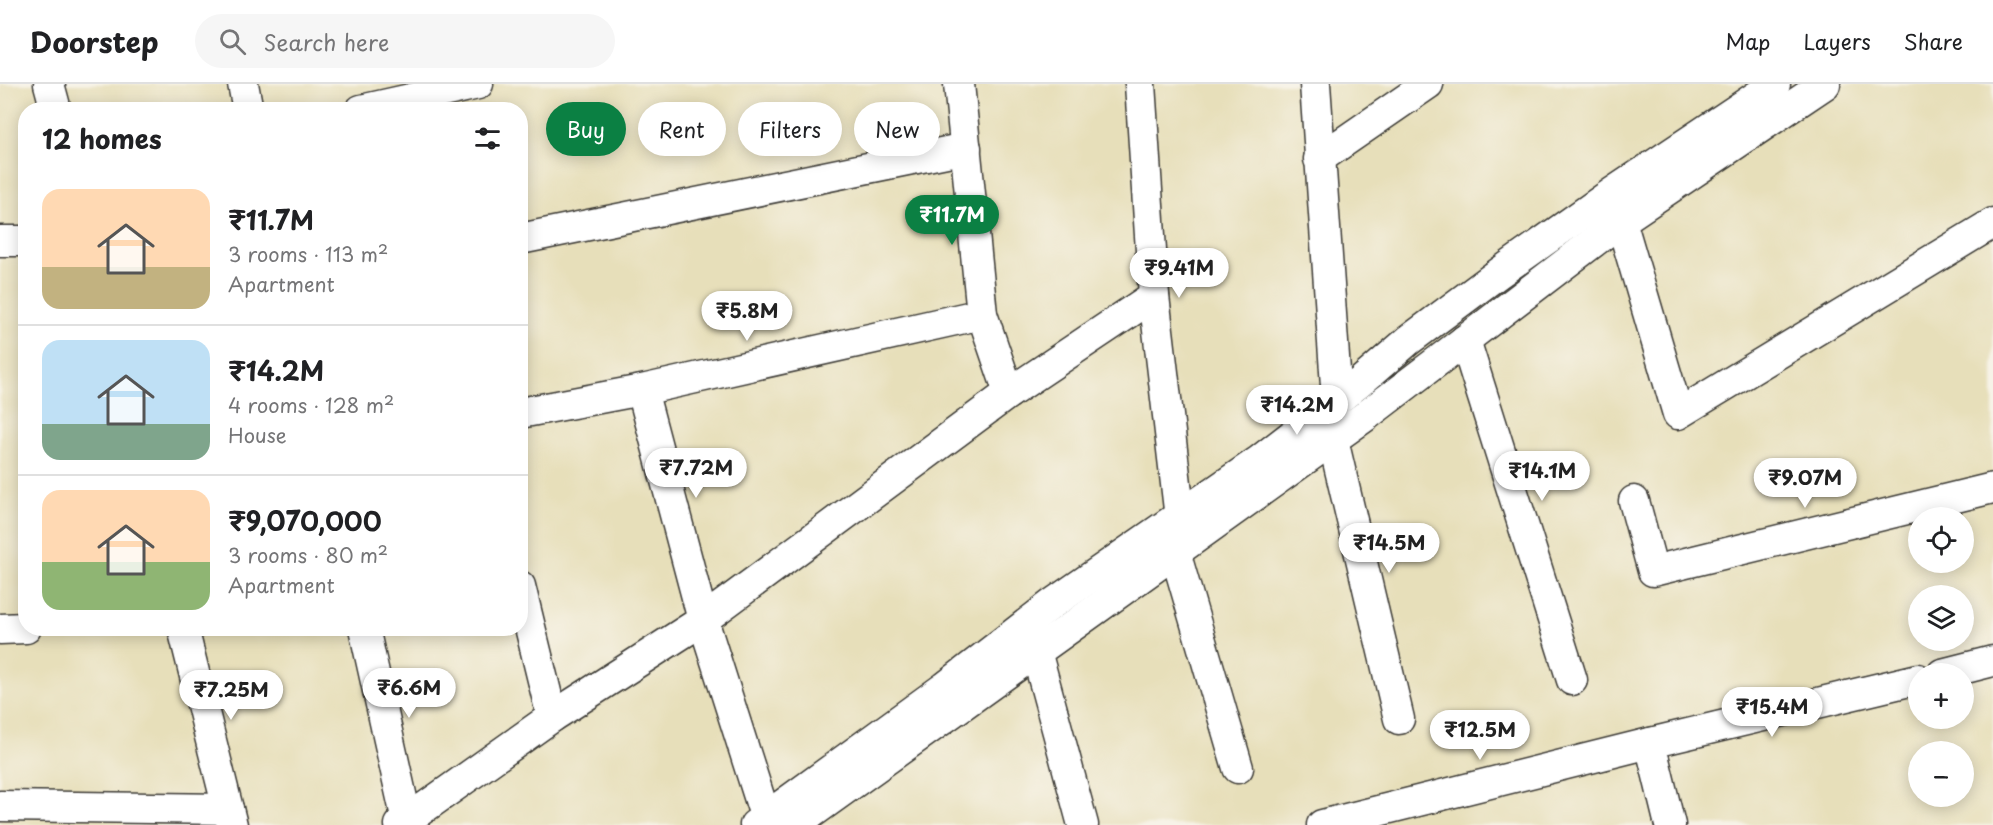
<!DOCTYPE html>
<meta charset="utf-8">
<style>
body{margin:0;font-family:"Playpen Sans",sans-serif;background:#f6f6f6;color:#202124;height:100vh;display:flex;flex-direction:column;font-size:22px;white-space:nowrap}
*{box-sizing:border-box;margin:0}
p{font-size:20px;color:#757577}
.icon{flex:none;width:33px;height:33px;fill:none;stroke:currentColor;stroke-width:2;stroke-linecap:round;stroke-linejoin:round}
.map{position:relative;flex:1;overflow:hidden}
.side{position:absolute;left:18px;top:18px;width:510px;height:534px;display:flex;flex-direction:column;background:#fff;border-radius:24px;box-shadow:0 3px 15px #0003}
.side>*{flex:none}
.hud{position:absolute;left:546px;top:18px;width:570px;height:54px;display:flex;gap:12px}
.tools{position:absolute;left:1908px;top:423px;display:grid;gap:12px}
.tools a{display:grid;place-items:center;width:66px;height:66px;border-radius:50%;background:#fff;box-shadow:0 3px 15px #0003;font-size:30px}
.price{position:absolute;translate:-50% -51px;padding:0 14px;border-radius:21px;background:#fff;color:#222;font-size:20px;line-height:39px;filter:drop-shadow(0 2px 3px #0008)}
.price::after{content:'';position:absolute;left:50%;top:36px;width:18px;height:14px;margin-left:-9px;background:inherit;clip-path:polygon(0 0,100% 0,50% 100%)}
.price.active{background:#0b8043;color:#fff}
ul{padding:0;list-style:none}
li{display:flex;align-items:center;gap:18px;height:150px;padding:0 24px}
li+li{border-top:2px solid #e0e0e0}
li span{display:grid;place-items:center;flex:none;width:168px;height:120px;border-radius:18px;color:#555}
li>.icon{margin-inline-start:auto}
span .icon{width:72px;height:72px;fill:#fffc;stroke-width:1}
li b{font-size:26px}
h2{display:flex;justify-content:space-between;align-items:center;height:72px;padding:0 24px;font-size:26px}
.pill{padding:0 21px;border-radius:27px;background:#fff;box-shadow:0 3px 15px #0003;font-size:21px;line-height:54px}
.pill.active{background:#0b8043;color:#fff}
header{display:flex;align-items:center;gap:36px;box-sizing:border-box;height:84px;padding:0 30px;background:#fff;border-bottom:2px solid #e0e0e0}
header strong{font-size:28px}
nav{display:flex;gap:33px;margin-inline-start:auto;font-size:21px}
.search{width:420px;height:54px;background:#f6f6f6;display:flex;align-items:center;gap:15px;box-sizing:border-box;padding:0 21px;border-radius:33px;color:#757577;font-size:22px}
.map>svg:first-child{display:block}
</style>
<header>
<strong>Doorstep</strong>
<div class="search"><svg class="icon" aria-label="search" viewBox="0 0 24 24"><circle cx="10" cy="10" r="6"/><path d="M15 15l6 6"/></svg>Search here</div>
<nav><a>Map</a><a>Layers</a><a>Share</a></nav>
</header>
<div class="map">
<svg width="1993" height="741" viewBox="0 0 1993 741">
<rect width="100%" height="100%" fill="#f7f3e8"/>
<filter id="ink" filterUnits="userSpaceOnUse"><feTurbulence type="fractalNoise" baseFrequency=".0167" numOctaves="2"/><feDisplacementMap in="SourceGraphic" scale="12" xChannelSelector="R" yChannelSelector="G"/><feConvolveMatrix kernelMatrix="1 2 1 2 8 2 1 2 1" color-interpolation-filters="sRGB"/></filter>
<filter id="wash" filterUnits="userSpaceOnUse"><feTurbulence type="fractalNoise" baseFrequency=".008" numOctaves="4" result="noise"/><feDisplacementMap in="SourceGraphic" scale="24" xChannelSelector="R" yChannelSelector="G"/><feGaussianBlur stdDeviation="1.35" result="paint"/><feColorMatrix in="noise" values="0 0 0 0 0 0 0 0 0 0 0 0 0 0 0 0 0 1.4 0 .05"/><feComposite in="paint" operator="in"/></filter>
<g filter="url(#wash)">
<rect width="100%" height="100%" fill="#e7dfba"/>
</g>
<g filter="url(#ink)">
<g fill="none" stroke-linecap="round" stroke-linejoin="round">
<defs>
<g id="minor">
<path d="M 49,0 L 56,26"/>
<path d="M 243,0 L 248,26"/>
<path d="M 959,0 L 982,230 L 1009,309"/>
<path d="M 1140,0 L 1154,212 L 1180,434"/>
<path d="M 1315,0 L 1337,316"/>
<path d="M 361,26 L 478,0"/>
<path d="M 1319,75 L 1428,0"/>
<path d="M 1621,137 L 1678,330 L 1993,139"/>
<path d="M 520,155 L 966,64"/>
<path d="M 0,157 L 26,157"/>
<path d="M 1465,256 L 1572,596"/>
<path d="M 642,306 L 703,536 L 768,741"/>
<path d="M 520,329 L 642,306 L 982,230"/>
<path d="M 1333,356 L 1399,635"/>
<path d="M 1634,417 L 1653,487 L 1993,404"/>
<path d="M 1175,468 L 1238,684"/>
<path d="M 520,502 L 552,633"/>
<path d="M 183,544 L 232,741"/>
<path d="M 364,544 L 407,737"/>
<path d="M 0,545 L 26,544"/>
<path d="M 1036,567 L 1083,741"/>
<path d="M 1942,590 L 1993,577"/>
<path d="M 0,722 L 228,725"/>
<path d="M 400,741 L 552,633 L 703,536 L 1009,309 L 1154,212"/>
<path d="M 755,741 L 945,603 L 1052,520 L 1260,376 L 1359,299 L 1409,256 L 1499,189 L 1612,109 L 1775,0"/>
<path d="M 795,741 L 1367,331 L 1621,137 L 1825,0"/>
<path d="M 1322,741 L 1650,659"/>
<path d="M 1670,741 L 1650,659 L 1918,595"/>
</g>
</defs>
<use href="#minor" stroke="#3a3934" stroke-width="33"/>
<use href="#minor" stroke="#fff" stroke-width="30"/>
</g>
</g>
</svg>
<div class="tools">
<a><svg class="icon" aria-label="locate" viewBox="0 0 24 24"><circle cx="12" cy="12" r="6"/><path d="M12 2v4M12 18v4M2 12h4M18 12h4"/></svg></a>
<a><svg class="icon" aria-label="layers" viewBox="0 0 24 24"><path d="M12 4l9 5-9 5-9-5zM3 14l9 5 9-5"/></svg></a>
<a>+</a>
<a>−</a>
</div>
<b class="price active" style="left:952px;top:162px">₹11.7M</b>
<b class="price" style="left:1179px;top:215px">₹9.41M</b>
<b class="price" style="left:747px;top:258px">₹5.8M</b>
<b class="price" style="left:1297px;top:352px">₹14.2M</b>
<b class="price" style="left:696px;top:415px">₹7.72M</b>
<b class="price" style="left:1542px;top:418px">₹14.1M</b>
<b class="price" style="left:1805px;top:425px">₹9.07M</b>
<b class="price" style="left:1389px;top:490px">₹14.5M</b>
<b class="price" style="left:409px;top:635px">₹6.6M</b>
<b class="price" style="left:231px;top:637px">₹7.25M</b>
<b class="price" style="left:1772px;top:654px">₹15.4M</b>
<b class="price" style="left:1480px;top:677px">₹12.5M</b>
<div class="hud">
<a class="pill active">Buy</a>
<a class="pill">Rent</a>
<a class="pill">Filters</a>
<a class="pill">New</a>
</div>
<section class="side">
<h2>12 homes<svg class="icon" aria-label="filters" viewBox="0 0 24 24"><path d="M4 7h16M4 17h16"/><circle cx="9" cy="7" r="2"/><circle cx="15" cy="17" r="2"/></svg></h2>
<ul>
<li><span style="background:linear-gradient(#ffd9b3 65%,#c2b280 0)"><svg class="icon" aria-label="home" viewBox="0 0 24 24"><path d="M3 11l9-7 9 7M6 9v11h12V9"/></svg></span><div><b>₹11.7M</b><p>3 rooms · 113 m²</p><p>Apartment</p></div></li>
<li><span style="background:linear-gradient(#bfe0f5 70%,#7fa58c 0)"><svg class="icon" aria-label="home" viewBox="0 0 24 24"><path d="M3 11l9-7 9 7M6 9v11h12V9"/></svg></span><div><b>₹14.2M</b><p>4 rooms · 128 m²</p><p>House</p></div></li>
<li><span style="background:linear-gradient(#ffd9b3 60%,#8fb573 0)"><svg class="icon" aria-label="home" viewBox="0 0 24 24"><path d="M3 11l9-7 9 7M6 9v11h12V9"/></svg></span><div><b>₹9,070,000</b><p>3 rooms · 80 m²</p><p>Apartment</p></div></li>
</ul>
</section>
</div>
